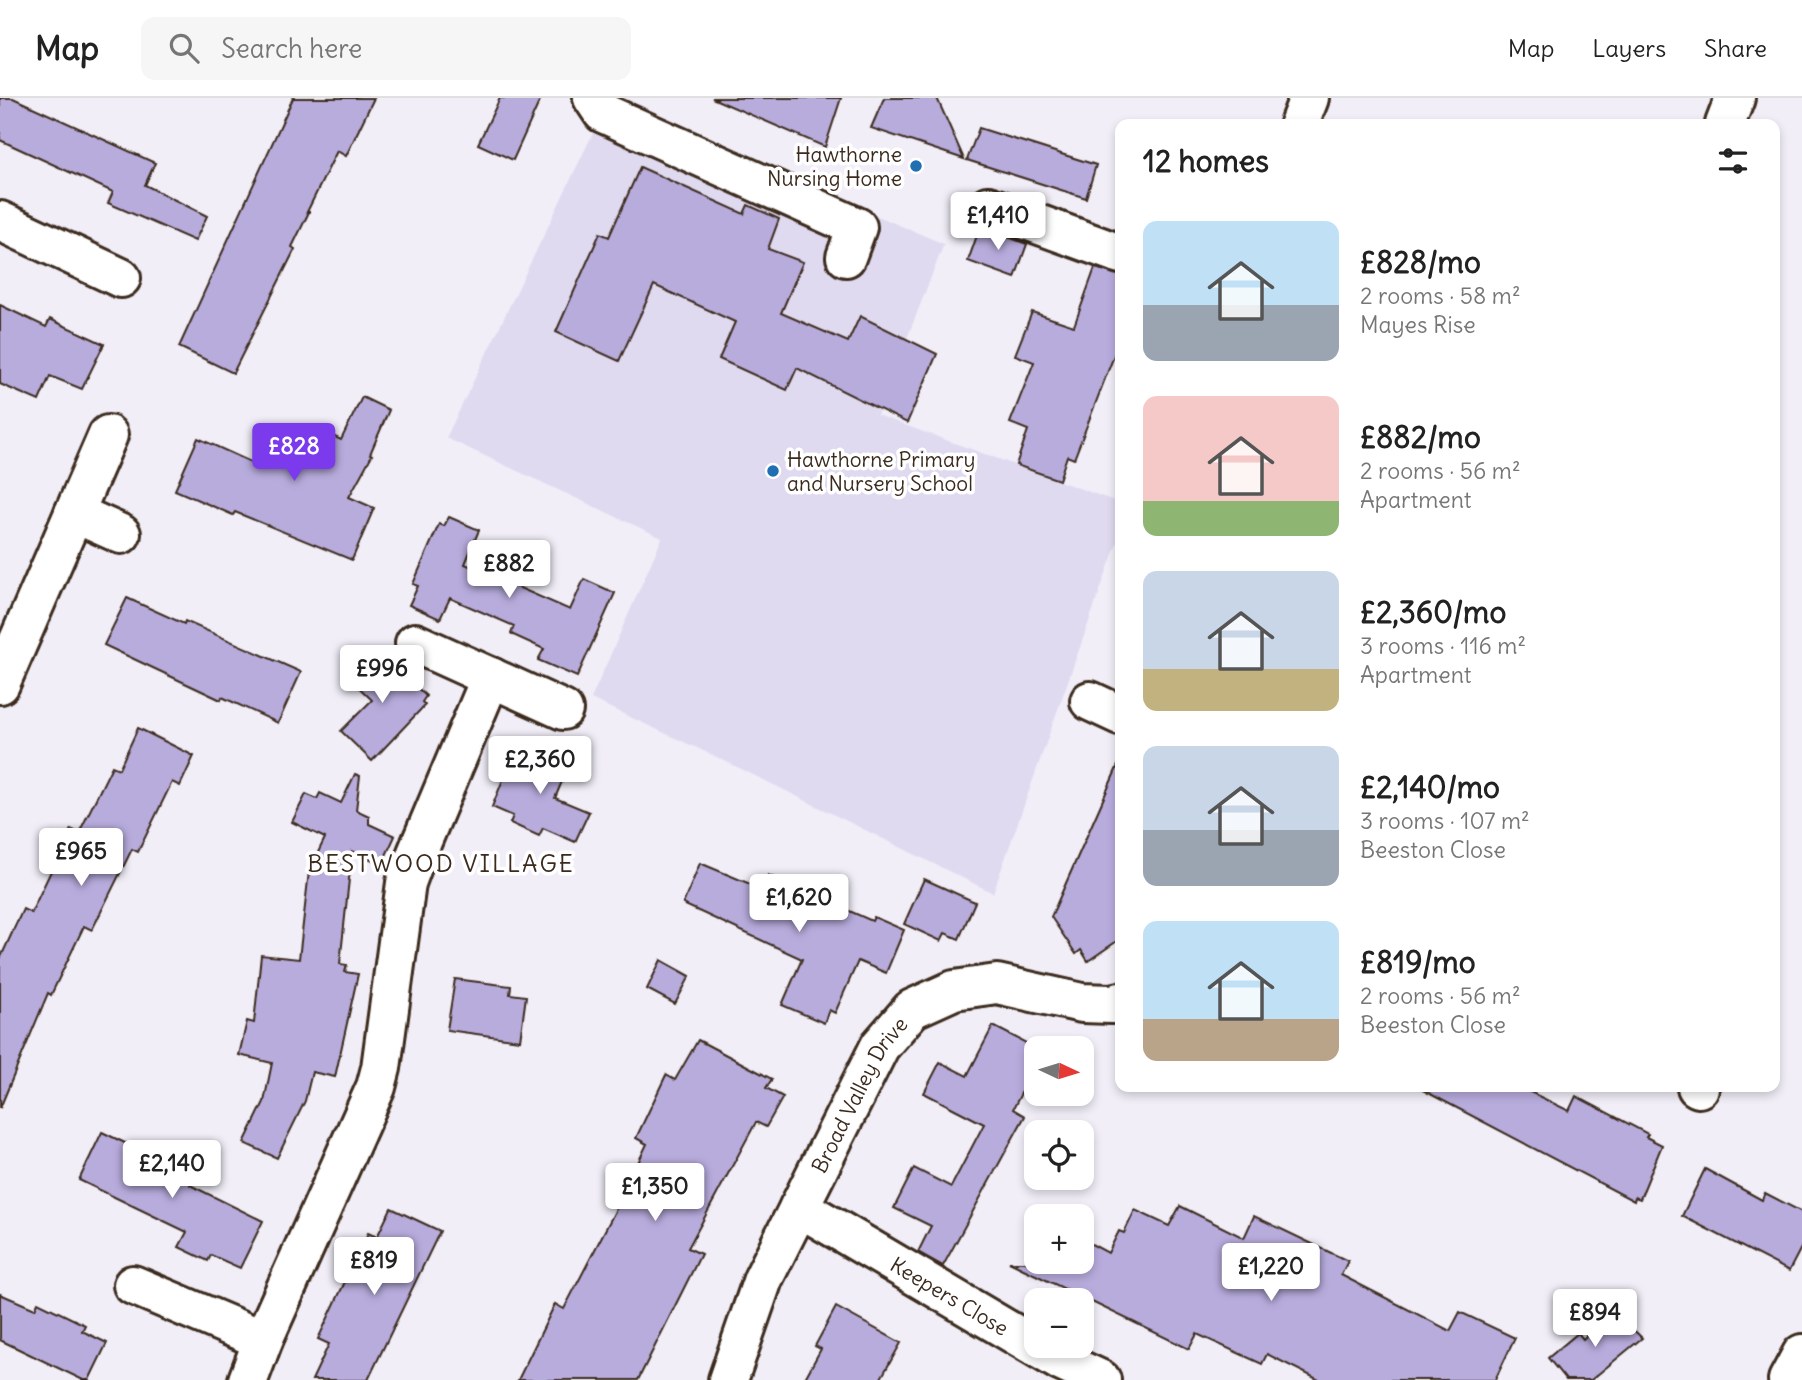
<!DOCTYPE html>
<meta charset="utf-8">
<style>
body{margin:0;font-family:Delius,sans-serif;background:#f6f6f6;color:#222;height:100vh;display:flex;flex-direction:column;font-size:26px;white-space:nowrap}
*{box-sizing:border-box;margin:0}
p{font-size:23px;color:#767676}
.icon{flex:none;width:38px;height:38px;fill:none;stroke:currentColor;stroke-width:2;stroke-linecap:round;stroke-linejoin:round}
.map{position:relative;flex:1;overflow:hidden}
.details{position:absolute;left:1115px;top:21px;width:665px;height:973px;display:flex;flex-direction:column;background:#fff;border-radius:14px;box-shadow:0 4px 10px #0003}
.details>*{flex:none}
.needle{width:46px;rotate:94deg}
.controls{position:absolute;left:1024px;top:938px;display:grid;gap:14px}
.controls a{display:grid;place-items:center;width:70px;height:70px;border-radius:14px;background:#fff;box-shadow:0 4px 10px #0003;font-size:35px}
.price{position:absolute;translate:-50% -60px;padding:0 16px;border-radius:7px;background:#fff;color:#222;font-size:23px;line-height:46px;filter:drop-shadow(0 2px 4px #0008)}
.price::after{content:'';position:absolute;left:50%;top:42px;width:21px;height:16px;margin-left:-10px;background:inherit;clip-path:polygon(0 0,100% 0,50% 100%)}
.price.on{background:#7c3aed;color:#fff}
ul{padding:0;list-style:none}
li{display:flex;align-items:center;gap:21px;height:175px;padding:0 28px}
li span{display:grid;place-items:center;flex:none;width:196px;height:140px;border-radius:14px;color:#555}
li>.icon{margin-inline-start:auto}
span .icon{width:84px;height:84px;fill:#fffc;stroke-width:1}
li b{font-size:30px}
h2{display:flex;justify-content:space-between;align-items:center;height:84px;padding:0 28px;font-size:30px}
header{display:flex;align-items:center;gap:42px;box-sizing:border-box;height:98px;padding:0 35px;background:#fff;border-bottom:2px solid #e0e0e0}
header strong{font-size:33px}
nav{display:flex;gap:38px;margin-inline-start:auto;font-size:24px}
.search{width:490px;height:63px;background:#f6f6f6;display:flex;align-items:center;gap:18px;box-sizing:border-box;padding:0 24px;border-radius:14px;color:#767676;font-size:26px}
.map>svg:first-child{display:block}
</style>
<header>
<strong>Map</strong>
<div class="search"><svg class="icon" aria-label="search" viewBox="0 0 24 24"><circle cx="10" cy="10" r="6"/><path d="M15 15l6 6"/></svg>Search here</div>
<nav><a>Map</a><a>Layers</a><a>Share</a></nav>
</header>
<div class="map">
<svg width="1802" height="1282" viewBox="0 0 1802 1282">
<rect width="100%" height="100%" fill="#f1eef8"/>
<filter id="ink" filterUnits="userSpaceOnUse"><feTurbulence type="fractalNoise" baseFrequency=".0143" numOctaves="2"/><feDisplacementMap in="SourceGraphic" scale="14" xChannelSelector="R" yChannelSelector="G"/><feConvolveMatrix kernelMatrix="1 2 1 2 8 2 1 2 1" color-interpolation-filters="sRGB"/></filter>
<g filter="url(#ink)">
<path fill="#e0daf0" d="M 608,4 L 944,146 L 877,317 L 1120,405 L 1120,436 L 993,795 L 725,663 L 591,601 L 662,440 L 446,340 Z"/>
<g fill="#b8acdd" stroke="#3b2a1e" stroke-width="2">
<path d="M 0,0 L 13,0 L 155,65 L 145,87 L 207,118 L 195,143 L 108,105 L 113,94 L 0,42 Z"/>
<path d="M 293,0 L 374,0 L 346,58 L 337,53 L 307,114 L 309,114 L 292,149 L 295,151 L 233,275 L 179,249 Z"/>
<path d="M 500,0 L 541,0 L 513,62 L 478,46 Z"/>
<path d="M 712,0 L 841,0 L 825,49 Z"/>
<path d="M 884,0 L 937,0 L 964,61 L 871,30 Z"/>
<path d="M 979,30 L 1096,67 L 1086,100 L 967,62 Z"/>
<path d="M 640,69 L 744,116 L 748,107 L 779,121 L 768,151 L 803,164 L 781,215 L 848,244 L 860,218 L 937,256 L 907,325 L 797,270 L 787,292 L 719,261 L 735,224 L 654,187 L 619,263 L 556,234 L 600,135 L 609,139 Z"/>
<path d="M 980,129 L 1027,146 L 1015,180 L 968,163 Z"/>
<path d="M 1095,170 L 1120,177 L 1120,242 L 1074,361 L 1067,358 L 1059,382 L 1016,367 L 1028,332 L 1010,325 L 1034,264 L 1015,257 L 1032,214 L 1074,228 Z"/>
<path d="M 0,207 L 46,229 L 50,221 L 104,246 L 82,291 L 50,278 L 39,303 L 0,286 Z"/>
<path d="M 362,299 L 389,312 L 370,356 L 372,357 L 349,399 L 374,410 L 352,462 L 235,414 L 233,417 L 175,392 L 198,340 L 255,366 L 269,336 L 307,354 L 318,331 L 341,342 Z"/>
<path d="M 449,419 L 479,432 L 465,466 L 570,512 L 584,481 L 615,495 L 577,579 L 538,562 L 544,551 L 511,536 L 514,528 L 450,500 L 440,521 L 409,507 L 418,488 L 413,486 L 439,426 L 444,428 Z"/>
<path d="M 127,500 L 184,526 L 185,523 L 301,574 L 278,625 L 222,599 L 221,602 L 104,547 Z"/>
<path d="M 369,554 L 384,567 L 386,560 L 426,598 L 422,604 L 425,607 L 372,663 L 341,633 L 372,602 L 347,578 Z"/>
<path d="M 138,630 L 194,658 L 180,688 L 172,684 L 138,754 L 132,751 L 92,832 L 84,828 L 51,897 L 48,895 L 0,1010 L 0,861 L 23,811 L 31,815 L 71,731 L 79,735 L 112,668 L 119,671 Z"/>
<path d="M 537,644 L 572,660 L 555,700 L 589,714 L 575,744 L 543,730 L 539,738 L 510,725 L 513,718 L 492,709 L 508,669 L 523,676 Z"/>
<path d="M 1120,663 L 1120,841 L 1088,863 L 1081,852 L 1076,856 L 1051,819 Z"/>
<path d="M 355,676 L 360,678 L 356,712 L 369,718 L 369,726 L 395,738 L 382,766 L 352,753 L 340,866 L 347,867 L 345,874 L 358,876 L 335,979 L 312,974 L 305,1003 L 277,1060 L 244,1045 L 264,1004 L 272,965 L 239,957 L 247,923 L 254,925 L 261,857 L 299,861 L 309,773 L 325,740 L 292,724 L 306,696 L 317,701 L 320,695 L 341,705 Z"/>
<path d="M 700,765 L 762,791 L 768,777 L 872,823 L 874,819 L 904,832 L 886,875 L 858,863 L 835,915 L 829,912 L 824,925 L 782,907 L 802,861 L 683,806 Z"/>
<path d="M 924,781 L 975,804 L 959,841 L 945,835 L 941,843 L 904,826 Z"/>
<path d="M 661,862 L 690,878 L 675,906 L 647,891 Z"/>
<path d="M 455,881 L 511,888 L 510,896 L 526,898 L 520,942 L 447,932 Z"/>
<path d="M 993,928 L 1036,950 L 1036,966 L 1013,1011 L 1025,1018 L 943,1168 L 918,1154 L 931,1128 L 894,1110 L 914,1070 L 951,1089 L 984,1026 L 924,995 L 940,964 L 967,978 Z"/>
<path d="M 698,942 L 772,981 L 766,990 L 783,999 L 766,1029 L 756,1024 L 688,1150 L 701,1156 L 638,1282 L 518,1282 L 555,1206 L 564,1211 L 615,1113 L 647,1046 L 636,1040 L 666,977 L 675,982 Z"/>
<path d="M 1417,989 L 1520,989 L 1569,1013 L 1576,998 L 1648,1036 L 1646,1039 L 1662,1047 L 1640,1101 L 1635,1099 L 1634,1103 Z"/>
<path d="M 102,1034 L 194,1078 L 190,1087 L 263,1123 L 240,1170 L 211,1157 L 208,1163 L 179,1149 L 187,1134 L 79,1082 Z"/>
<path d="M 1705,1071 L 1762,1102 L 1765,1095 L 1802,1114 L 1802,1148 L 1789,1173 L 1682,1118 Z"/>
<path d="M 1180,1108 L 1244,1140 L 1254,1118 L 1348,1163 L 1341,1177 L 1450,1233 L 1460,1214 L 1515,1240 L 1495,1282 L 1319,1282 L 1267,1256 L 1262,1266 L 1197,1236 L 1189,1251 L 1009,1164 L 1082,1164 L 1082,1141 L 1108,1155 L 1119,1133 L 1124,1135 L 1135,1112 L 1169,1128 Z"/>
<path d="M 391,1110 L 440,1133 L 368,1282 L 312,1282 L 329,1246 L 318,1241 L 368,1135 L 377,1139 Z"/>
<path d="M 0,1196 L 35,1211 L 38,1204 L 85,1227 L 82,1233 L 107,1245 L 89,1282 L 83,1282 L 0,1242 Z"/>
<path d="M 836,1209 L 901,1245 L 880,1282 L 804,1282 L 821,1251 L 815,1248 Z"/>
<path d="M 1613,1212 L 1642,1240 L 1591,1282 L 1566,1282 L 1548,1260 L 1578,1235 L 1583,1241 Z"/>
</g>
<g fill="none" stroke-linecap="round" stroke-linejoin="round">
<defs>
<g id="minor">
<path d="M 593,0 L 603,15 L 857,129 L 846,159"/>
<path d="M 1299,26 L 1309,0"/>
<path d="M 1725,26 L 1735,0"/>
<path d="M 988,108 L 1120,156"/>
<path d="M 0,123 L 121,180"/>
<path d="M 74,415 L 121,436"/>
<path d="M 415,545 L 563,612"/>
<path d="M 0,586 L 108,337"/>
<path d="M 1090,603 L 1120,617"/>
<path d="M 1697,989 L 1699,990"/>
<path id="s1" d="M 799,1109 L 1060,1263 L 1101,1282"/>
<path d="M 133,1187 L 263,1242"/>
<path d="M 248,1282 L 263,1242 L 376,989 L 381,970 L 406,785 L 417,755 L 491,579"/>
<path id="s2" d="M 728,1282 L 763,1181 L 880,948 L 912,911 L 954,892 L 997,886 L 1082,905 L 1112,906 L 1120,904"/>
<path d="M 1788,1282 L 1802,1256"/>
</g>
</defs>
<use href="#minor" stroke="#3b2a1e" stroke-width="44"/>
<use href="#minor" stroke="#fff" stroke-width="38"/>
</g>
</g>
<g fill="#1f6fb2" stroke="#fff" stroke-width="2.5">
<circle cx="916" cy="68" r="7"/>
<circle cx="773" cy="373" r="7"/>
</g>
<g text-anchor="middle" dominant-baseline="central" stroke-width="7" stroke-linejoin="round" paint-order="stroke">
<g font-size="21" fill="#3b2a1e" stroke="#fff" text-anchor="end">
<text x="902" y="56">Hawthorne<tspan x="902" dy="24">Nursing Home</tspan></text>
<text x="787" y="361" text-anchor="start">Hawthorne Primary<tspan x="787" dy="24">and Nursery School</tspan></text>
</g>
<g font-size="21" fill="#3b2a1e" stroke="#fff">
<text stroke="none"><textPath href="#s2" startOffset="315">Broad Valley Drive</textPath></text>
<text stroke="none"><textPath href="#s1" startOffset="175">Keepers Close</textPath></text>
</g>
<g font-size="24" letter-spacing="2" fill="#3b2a1e" stroke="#fff">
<text x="441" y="765">BESTWOOD VILLAGE</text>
</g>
</g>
</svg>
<div class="controls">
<a><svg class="needle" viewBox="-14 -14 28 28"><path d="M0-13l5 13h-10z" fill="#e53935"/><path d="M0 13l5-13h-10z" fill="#767676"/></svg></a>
<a><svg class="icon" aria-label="locate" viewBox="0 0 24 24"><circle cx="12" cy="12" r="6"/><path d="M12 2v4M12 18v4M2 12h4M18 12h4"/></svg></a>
<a>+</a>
<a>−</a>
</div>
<b class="price" style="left:998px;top:154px">£1,410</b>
<b class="price on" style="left:294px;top:385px">£828</b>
<b class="price" style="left:509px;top:502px">£882</b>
<b class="price" style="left:382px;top:607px">£996</b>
<b class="price" style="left:540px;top:698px">£2,360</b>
<b class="price" style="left:81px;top:790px">£965</b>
<b class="price" style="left:799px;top:836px">£1,620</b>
<b class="price" style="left:172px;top:1102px">£2,140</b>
<b class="price" style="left:655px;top:1125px">£1,350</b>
<b class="price" style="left:374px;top:1199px">£819</b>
<b class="price" style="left:1271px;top:1205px">£1,220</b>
<b class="price" style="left:1595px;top:1251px">£894</b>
<section class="details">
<h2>12 homes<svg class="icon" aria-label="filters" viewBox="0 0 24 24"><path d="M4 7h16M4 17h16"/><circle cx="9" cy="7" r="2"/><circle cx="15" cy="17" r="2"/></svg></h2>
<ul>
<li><span style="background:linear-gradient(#bfe0f5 60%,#9aa5b1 0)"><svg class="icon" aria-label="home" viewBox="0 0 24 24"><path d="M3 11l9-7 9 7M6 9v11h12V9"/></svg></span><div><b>£828/mo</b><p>2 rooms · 58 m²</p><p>Mayes Rise</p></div></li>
<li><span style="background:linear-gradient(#f6c9c9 75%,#8fb573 0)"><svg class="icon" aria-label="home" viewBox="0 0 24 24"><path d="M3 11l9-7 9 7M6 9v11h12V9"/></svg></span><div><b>£882/mo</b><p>2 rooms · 56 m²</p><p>Apartment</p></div></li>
<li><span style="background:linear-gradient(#c9d6e8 70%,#c2b280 0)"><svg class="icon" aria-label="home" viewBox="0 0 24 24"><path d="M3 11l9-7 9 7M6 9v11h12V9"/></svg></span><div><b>£2,360/mo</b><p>3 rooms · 116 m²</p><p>Apartment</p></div></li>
<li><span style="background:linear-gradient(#c9d6e8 60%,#9aa5b1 0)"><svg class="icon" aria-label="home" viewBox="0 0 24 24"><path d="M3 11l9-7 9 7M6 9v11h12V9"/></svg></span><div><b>£2,140/mo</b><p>3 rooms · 107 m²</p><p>Beeston Close</p></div></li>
<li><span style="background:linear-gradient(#bfe0f5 70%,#b9a48a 0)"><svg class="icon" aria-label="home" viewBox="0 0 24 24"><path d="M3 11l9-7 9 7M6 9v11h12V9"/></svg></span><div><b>£819/mo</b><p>2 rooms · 56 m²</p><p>Beeston Close</p></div></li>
</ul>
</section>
</div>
